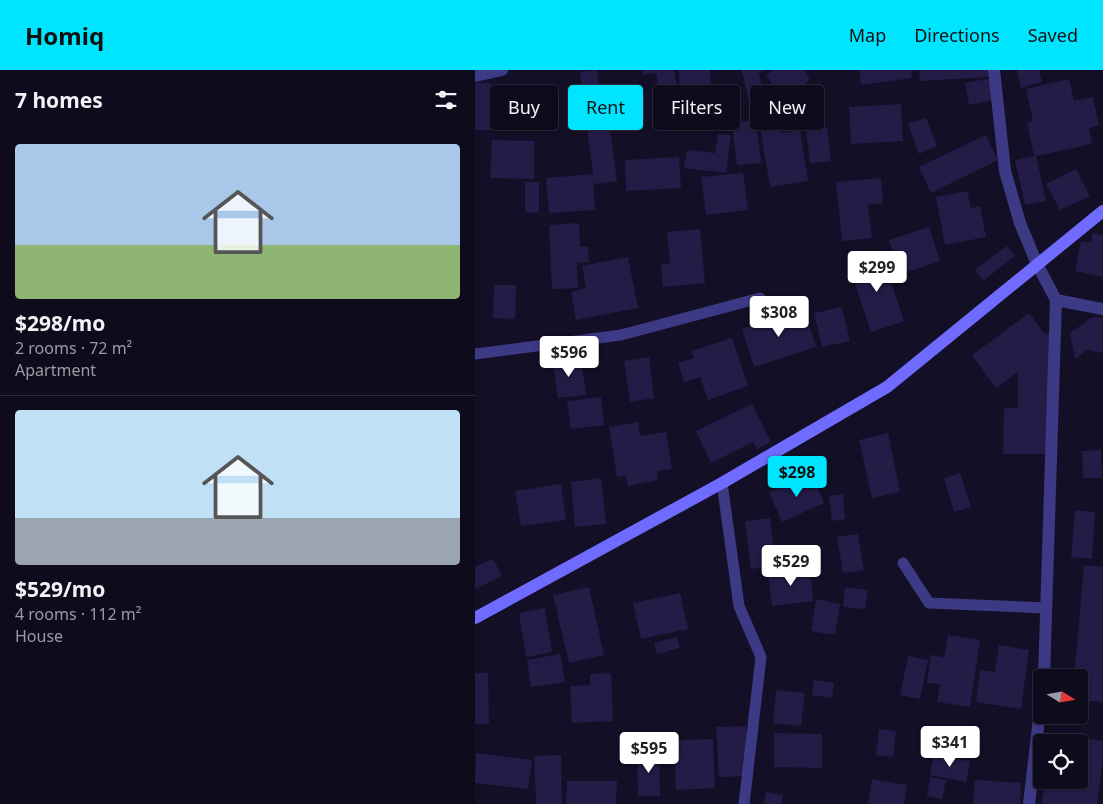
<!DOCTYPE html>
<meta charset="utf-8">
<style>
body{margin:0;font-family:"Noto Sans",sans-serif;background:#171425;color:#f1f3f6;height:100vh;display:flex;flex-direction:column;font-size:19px;white-space:nowrap}
*{box-sizing:border-box;margin:0}
p{font-size:16px;color:#9b9ba3}
.icon{flex:none;width:28px;height:28px;fill:none;stroke:currentColor;stroke-width:2;stroke-linecap:round;stroke-linejoin:round}
.map{position:relative;flex:1;overflow:hidden}
.panel{display:flex;flex-direction:column;background:#0e0b1c;width:475px}
.panel>*{flex:none}
.banner{position:absolute;left:15px;top:15px;width:475px;height:45px;display:flex;gap:10px}
.needle{width:32px;rotate:101deg}
.buttons{position:absolute;left:558px;top:599px;display:grid;gap:10px}
.buttons a{display:grid;place-items:center;width:55px;height:55px;border-radius:5px;background:#0e0b1c;box-shadow:0 1px 4px #0004,0 0 0 1px #2e2b3b;font-size:25px}
.price{position:absolute;translate:-50% -42px;padding:0 11px;border-radius:5px;background:#fff;color:#222;font-size:16px;line-height:32px;filter:drop-shadow(0 1px 2px #0008)}
.price::after{content:'';position:absolute;left:50%;top:30px;width:15px;height:11px;margin-left:-8px;background:inherit;clip-path:polygon(0 0,100% 0,50% 100%)}
.price.current{background:#00e5ff;color:#111}
ul{padding:0;list-style:none}
li{display:grid;align-content:center;gap:10px;height:265px;padding:0 15px}
li+li{border-top:1px solid #2e2b3b}
li span{display:grid;place-items:center;height:155px;border-radius:5px;color:#555}
li>.icon{margin-inline-start:auto}
span .icon{width:90px;height:90px;fill:#fffc;stroke-width:1}
li b{font-size:21px}
h2{display:flex;justify-content:space-between;align-items:center;height:60px;padding:0 15px;font-size:21px}
.pill{padding:0 18px;border-radius:5px;background:#0e0b1c;box-shadow:0 1px 4px #0004,0 0 0 1px #2e2b3b;font-size:18px;line-height:45px}
.pill.current{background:#00e5ff;color:#111}
header{display:flex;align-items:center;gap:30px;box-sizing:border-box;height:70px;padding:0 25px;background:#00e5ff;color:#111}
header strong{font-size:24px}
nav{display:flex;gap:28px;margin-inline-start:auto;font-size:18px}
main{display:flex;flex:1;min-height:0}
.map>svg:first-child{display:block}
</style>
<header>
<strong>Homiq</strong>
<nav><a>Map</a><a>Directions</a><a>Saved</a></nav>
</header>
<main>
<section class="panel">
<h2>7 homes<svg class="icon" aria-label="filters" viewBox="0 0 24 24"><path d="M4 7h16M4 17h16"/><circle cx="9" cy="7" r="2"/><circle cx="15" cy="17" r="2"/></svg></h2>
<ul>
<li><span style="background:linear-gradient(#a9c7e8 65%,#8fb573 0)"><svg class="icon" aria-label="home" viewBox="0 0 24 24"><path d="M3 11l9-7 9 7M6 9v11h12V9"/></svg></span><div><b>$298/mo</b><p>2 rooms · 72 m²</p><p>Apartment</p></div></li>
<li><span style="background:linear-gradient(#bfe0f5 70%,#9aa5b1 0)"><svg class="icon" aria-label="home" viewBox="0 0 24 24"><path d="M3 11l9-7 9 7M6 9v11h12V9"/></svg></span><div><b>$529/mo</b><p>4 rooms · 112 m²</p><p>House</p></div></li>
</ul>
</section>
<div class="map">
<svg width="628" height="734" viewBox="0 0 628 734">
<rect width="100%" height="100%" fill="#130f26"/>
<g fill="#241b47">
<path d="M 122,0 L 128,45 L 133,44 L 142,111 L 119,114 L 118,107 L 120,140 L 74,143 L 71,108 L 118,104 L 105,2 Z"/>
<path d="M 168,0 L 199,0 L 202,18 L 184,21 L 181,3 L 168,5 Z"/>
<path d="M 204,0 L 235,0 L 236,24 L 205,25 Z"/>
<path d="M 267,0 L 290,0 L 284,2 L 290,34 L 275,37 Z"/>
<path d="M 298,0 L 329,0 L 335,10 L 308,30 L 291,5 Z"/>
<path d="M 384,0 L 436,0 L 437,8 L 386,15 Z"/>
<path d="M 444,0 L 513,0 L 513,7 L 445,11 Z"/>
<path d="M 542,0 L 564,0 L 567,12 L 546,18 Z"/>
<path d="M 517,8 L 521,30 L 494,35 L 490,13 Z"/>
<path d="M 594,9 L 599,31 L 618,27 L 624,55 L 614,58 L 617,74 L 561,86 L 571,131 L 550,135 L 540,90 L 559,86 L 552,53 L 558,51 L 551,19 Z"/>
<path d="M 0,13 L 16,13 L 16,23 L 38,23 L 38,60 L 0,60 Z"/>
<path d="M 426,34 L 428,71 L 376,74 L 374,37 Z"/>
<path d="M 304,46 L 307,63 L 325,60 L 333,111 L 295,117 L 284,50 Z"/>
<path d="M 451,48 L 462,76 L 444,84 L 433,54 Z"/>
<path d="M 281,50 L 286,93 L 262,95 L 257,53 Z"/>
<path d="M 352,57 L 356,91 L 335,93 L 331,59 Z"/>
<path d="M 243,64 L 256,65 L 251,103 L 209,98 L 212,80 L 240,83 Z"/>
<path d="M 511,65 L 523,90 L 456,123 L 444,97 Z"/>
<path d="M 17,70 L 59,71 L 59,109 L 15,108 Z"/>
<path d="M 204,87 L 206,118 L 151,121 L 150,90 Z"/>
<path d="M 601,99 L 615,126 L 585,140 L 571,114 Z"/>
<path d="M 268,103 L 273,140 L 231,145 L 226,107 Z"/>
<path d="M 406,108 L 408,133 L 393,135 L 397,168 L 367,171 L 361,112 Z"/>
<path d="M 50,112 L 64,112 L 64,143 L 50,142 Z"/>
<path d="M 492,121 L 496,138 L 505,136 L 511,167 L 470,175 L 461,127 Z"/>
<path d="M 104,153 L 105,177 L 113,177 L 114,192 L 102,193 L 103,218 L 77,219 L 74,155 Z"/>
<path d="M 454,157 L 465,191 L 426,204 L 414,170 Z"/>
<path d="M 225,159 L 230,213 L 188,217 L 186,194 L 195,194 L 192,162 Z"/>
<path d="M 618,163 L 628,165 L 628,207 L 600,201 L 606,171 L 616,173 Z"/>
<path d="M 532,176 L 540,186 L 508,211 L 500,200 Z"/>
<path d="M 407,185 L 429,251 L 396,262 L 374,196 Z"/>
<path d="M 153,187 L 163,238 L 101,250 L 96,222 L 111,218 L 107,196 Z"/>
<path d="M 19,215 L 41,215 L 40,249 L 18,248 Z"/>
<path d="M 367,237 L 375,271 L 347,277 L 339,243 Z"/>
<path d="M 329,239 L 341,277 L 279,297 L 267,259 Z"/>
<path d="M 554,243 L 570,264 L 575,264 L 573,384 L 528,384 L 529,338 L 543,338 L 543,302 L 521,318 L 497,285 Z"/>
<path d="M 618,247 L 628,248 L 628,283 L 612,280 L 600,289 L 595,263 Z"/>
<path d="M 257,268 L 273,316 L 233,330 L 225,307 L 209,312 L 203,293 L 219,288 L 217,281 Z"/>
<path d="M 174,287 L 179,328 L 155,332 L 149,291 Z"/>
<path d="M 106,288 L 111,325 L 83,328 L 78,291 Z"/>
<path d="M 126,327 L 129,355 L 96,359 L 92,331 Z"/>
<path d="M 277,334 L 296,372 L 282,379 L 278,372 L 236,393 L 221,361 Z"/>
<path d="M 163,352 L 165,366 L 191,362 L 197,399 L 182,401 L 183,410 L 153,416 L 151,406 L 142,407 L 134,357 Z"/>
<path d="M 413,363 L 425,422 L 397,428 L 384,370 Z"/>
<path d="M 626,380 L 627,408 L 608,408 L 607,381 Z"/>
<path d="M 485,403 L 496,437 L 479,442 L 469,408 Z"/>
<path d="M 337,404 L 349,433 L 307,452 L 294,422 Z"/>
<path d="M 126,408 L 131,454 L 100,457 L 96,412 Z"/>
<path d="M 86,414 L 91,450 L 46,456 L 40,421 Z"/>
<path d="M 368,424 L 370,449 L 357,451 L 354,426 Z"/>
<path d="M 600,440 L 620,442 L 617,489 L 596,487 Z"/>
<path d="M 295,448 L 301,496 L 276,499 L 270,451 Z"/>
<path d="M 383,464 L 389,500 L 368,503 L 362,467 Z"/>
<path d="M 18,489 L 27,506 L 0,519 L 0,497 Z"/>
<path d="M 609,495 L 628,497 L 628,632 L 604,630 L 604,608 L 599,608 Z"/>
<path d="M 335,498 L 338,531 L 297,536 L 293,503 Z"/>
<path d="M 114,517 L 129,585 L 94,593 L 78,525 Z"/>
<path d="M 370,517 L 393,520 L 390,539 L 368,537 Z"/>
<path d="M 205,523 L 213,559 L 166,569 L 158,533 Z"/>
<path d="M 341,529 L 365,534 L 360,565 L 336,561 Z"/>
<path d="M 70,538 L 77,582 L 51,587 L 44,543 Z"/>
<path d="M 473,565 L 505,570 L 495,637 L 462,632 L 465,614 L 452,613 L 456,585 L 469,587 Z"/>
<path d="M 202,567 L 205,578 L 182,584 L 179,573 Z"/>
<path d="M 524,575 L 554,580 L 546,639 L 501,632 L 505,600 L 520,602 Z"/>
<path d="M 85,584 L 90,612 L 56,617 L 52,590 Z"/>
<path d="M 433,586 L 453,590 L 445,629 L 425,625 Z"/>
<path d="M 0,603 L 13,603 L 14,654 L 0,654 Z"/>
<path d="M 136,603 L 138,651 L 97,653 L 95,616 L 115,615 L 115,604 Z"/>
<path d="M 339,610 L 359,613 L 357,628 L 337,625 Z"/>
<path d="M 301,620 L 330,623 L 326,656 L 298,653 Z"/>
<path d="M 271,656 L 273,706 L 244,707 L 241,657 Z"/>
<path d="M 404,659 L 421,661 L 418,687 L 401,685 Z"/>
<path d="M 299,663 L 347,664 L 347,698 L 299,697 Z"/>
<path d="M 576,664 L 628,671 L 628,689 L 622,734 L 567,734 L 570,710 L 604,710 L 604,672 L 575,672 Z"/>
<path d="M 488,666 L 506,669 L 503,683 L 485,679 Z"/>
<path d="M 238,669 L 240,718 L 201,720 L 199,670 Z"/>
<path d="M 184,681 L 185,726 L 163,726 L 162,682 Z"/>
<path d="M 1,683 L 57,690 L 53,719 L 0,713 Z"/>
<path d="M 86,685 L 87,734 L 61,734 L 59,686 Z"/>
<path d="M 459,685 L 495,691 L 491,712 L 455,705 Z"/>
<path d="M 455,707 L 471,710 L 467,729 L 452,726 Z"/>
<path d="M 397,709 L 432,715 L 429,734 L 393,734 Z"/>
<path d="M 500,710 L 546,713 L 545,734 L 498,734 Z"/>
<path d="M 92,711 L 142,711 L 141,734 L 91,734 Z"/>
<path d="M 291,722 L 308,725 L 306,734 L 289,734 Z"/>
</g>
<g fill="none" stroke-linecap="round" stroke-linejoin="round">
<g stroke="#3d3a85" stroke-width="11">
<path d="M 0,284 L 146,265 L 285,228"/>
<path d="M 247,413 L 264,536 L 286,587 L 269,734"/>
<path d="M 428,493 L 454,533 L 571,538"/>
</g>
<g stroke="#3d3a85" stroke-width="12">
<path d="M 519,0 L 530,101 L 545,153 L 562,194 L 581,230 L 628,239"/>
<path d="M 0,6 L 27,0"/>
<path d="M 569,608 L 581,230"/>
<path d="M 554,734 L 566,631"/>
</g>
<path stroke="#6f6bff" stroke-width="12" d="M 0,548 L 247,413 L 412,317 L 628,141"/>
</g>
</svg>
<div class="buttons">
<a><svg class="needle" viewBox="-14 -14 28 28"><path d="M0-13l5 13h-10z" fill="#e53935"/><path d="M0 13l5-13h-10z" fill="#9b9ba3"/></svg></a>
<a><svg class="icon" aria-label="locate" viewBox="0 0 24 24"><circle cx="12" cy="12" r="6"/><path d="M12 2v4M12 18v4M2 12h4M18 12h4"/></svg></a>
</div>
<b class="price" style="left:402px;top:223px">$299</b>
<b class="price" style="left:304px;top:268px">$308</b>
<b class="price" style="left:94px;top:308px">$596</b>
<b class="price current" style="left:322px;top:428px">$298</b>
<b class="price" style="left:316px;top:517px">$529</b>
<b class="price" style="left:475px;top:698px">$341</b>
<b class="price" style="left:174px;top:704px">$595</b>
<div class="banner">
<a class="pill">Buy</a>
<a class="pill current">Rent</a>
<a class="pill">Filters</a>
<a class="pill">New</a>
</div>
</div>
</main>
